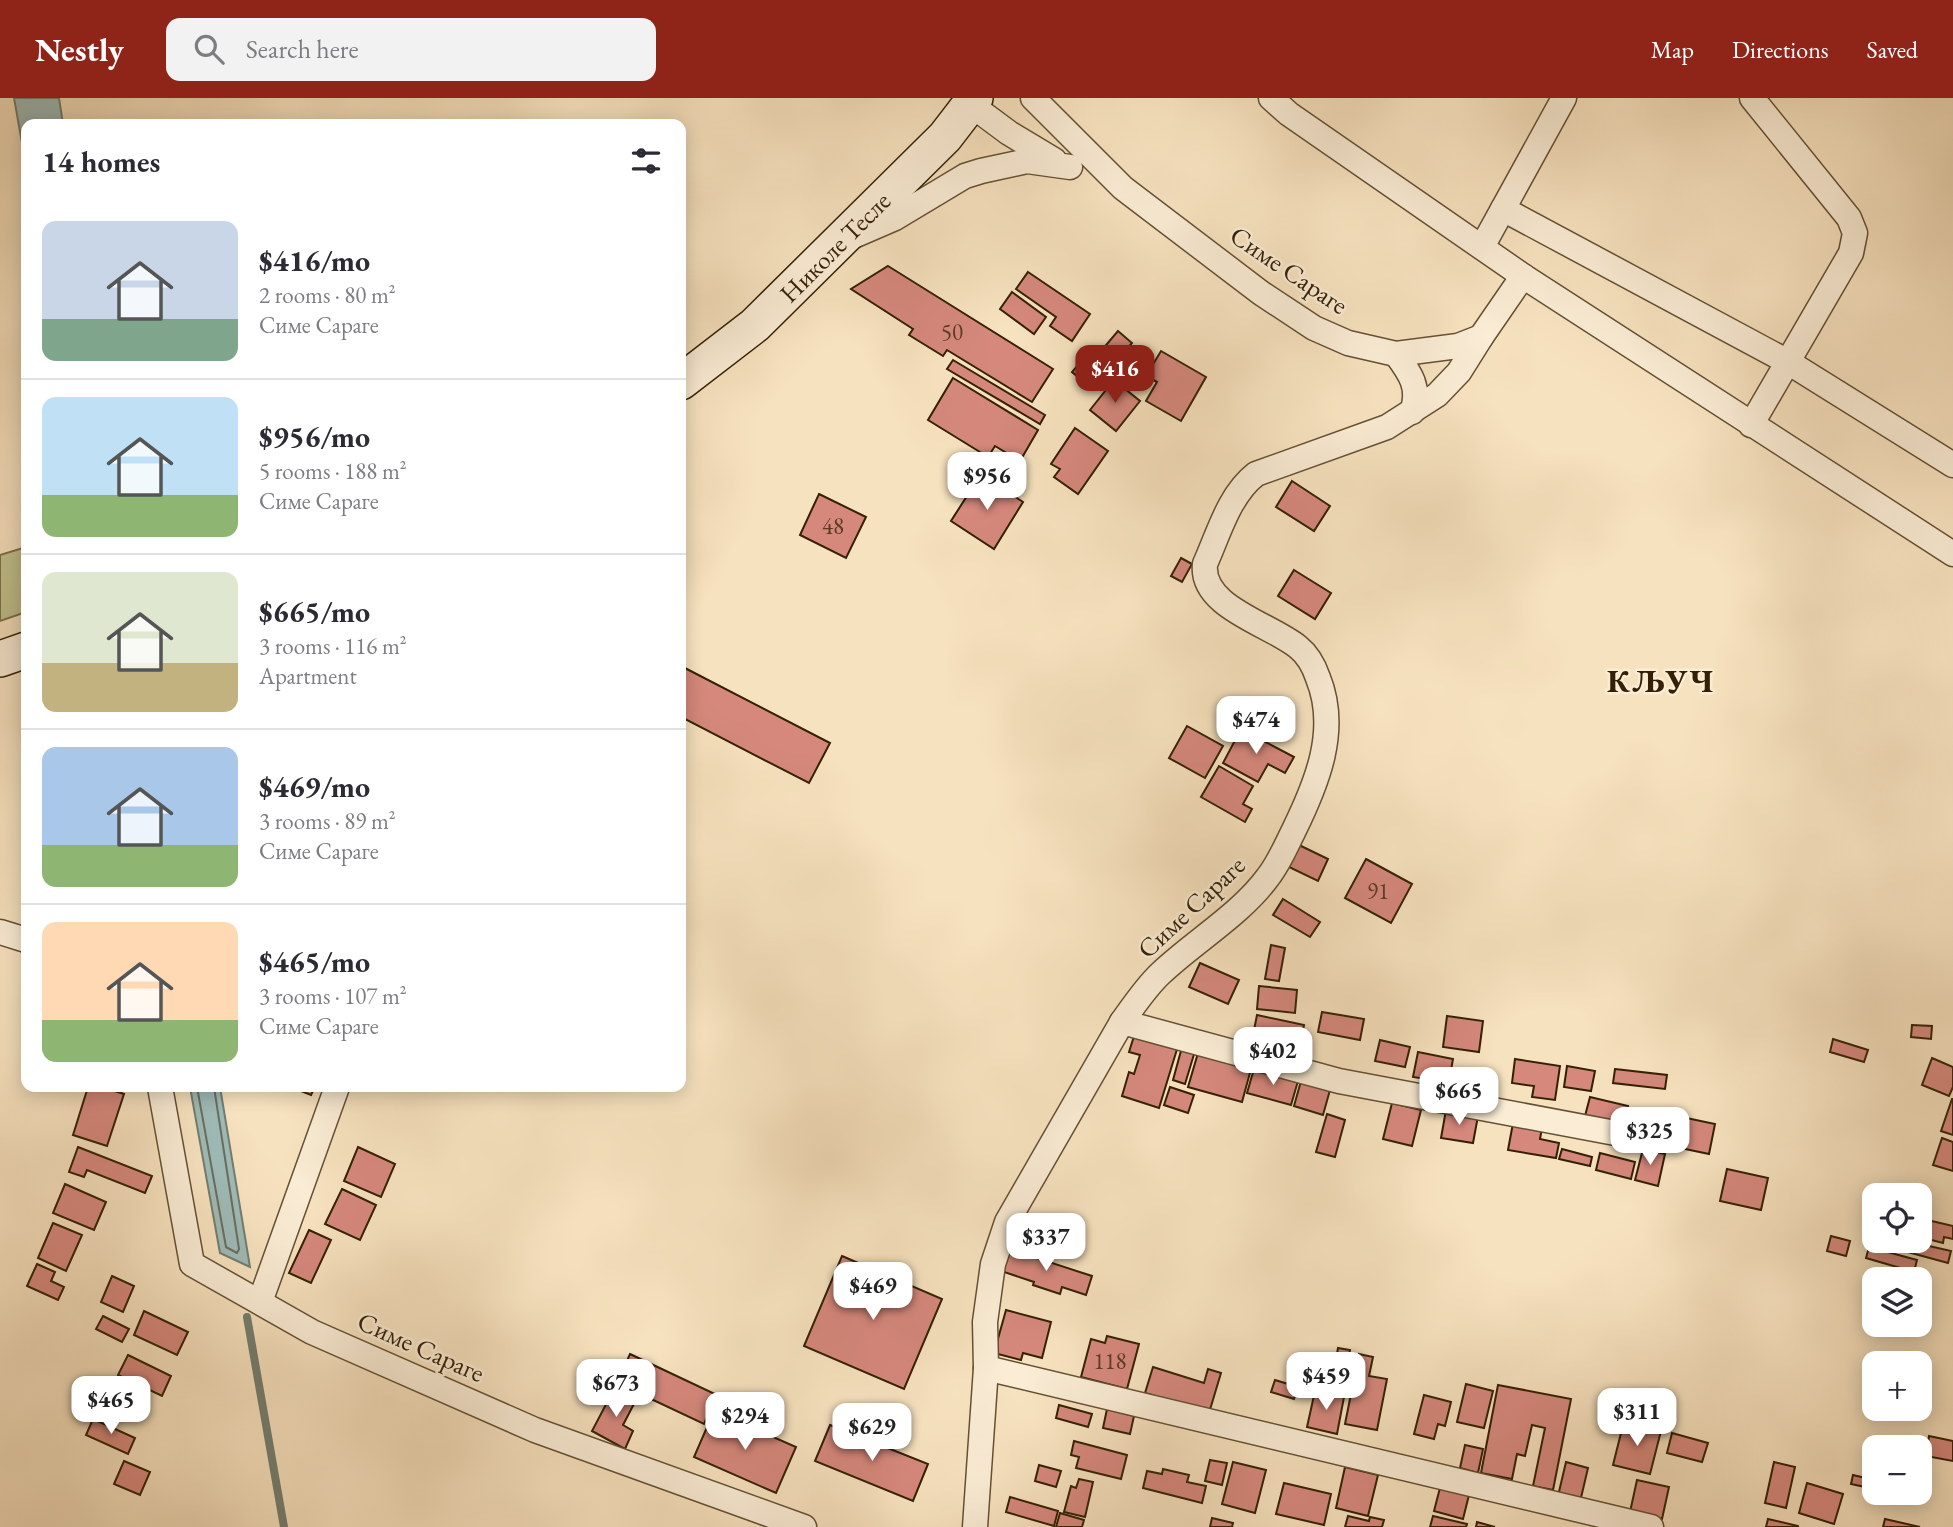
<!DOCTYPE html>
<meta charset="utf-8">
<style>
body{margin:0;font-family:"EB Garamond",serif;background:#f2f2f3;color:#2b2b33;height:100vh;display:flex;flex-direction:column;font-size:26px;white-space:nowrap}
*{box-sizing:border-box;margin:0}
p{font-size:23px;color:#7c7c81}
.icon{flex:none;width:38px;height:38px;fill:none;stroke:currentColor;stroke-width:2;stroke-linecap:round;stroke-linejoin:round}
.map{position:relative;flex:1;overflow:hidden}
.panel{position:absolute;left:21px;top:21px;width:665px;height:973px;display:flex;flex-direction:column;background:#fff;border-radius:14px;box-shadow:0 4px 18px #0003}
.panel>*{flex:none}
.buttons{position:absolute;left:1862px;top:1085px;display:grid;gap:14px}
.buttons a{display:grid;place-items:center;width:70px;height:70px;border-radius:14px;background:#fff;box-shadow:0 4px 18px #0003;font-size:35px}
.price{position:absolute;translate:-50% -60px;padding:0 16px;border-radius:14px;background:#fff;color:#222;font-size:23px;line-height:46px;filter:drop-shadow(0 2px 4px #0008)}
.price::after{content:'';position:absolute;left:50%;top:42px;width:21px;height:16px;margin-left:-10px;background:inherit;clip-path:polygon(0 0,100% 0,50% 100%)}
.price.active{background:#8f2418;color:#fff}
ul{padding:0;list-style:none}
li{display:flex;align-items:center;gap:21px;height:175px;padding:0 21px}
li+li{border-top:2px solid #e1e1e2}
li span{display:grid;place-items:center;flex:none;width:196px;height:140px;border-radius:14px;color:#555}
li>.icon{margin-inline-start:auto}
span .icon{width:84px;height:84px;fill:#fffc;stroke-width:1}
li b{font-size:30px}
h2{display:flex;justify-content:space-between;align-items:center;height:84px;padding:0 21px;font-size:30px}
header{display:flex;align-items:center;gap:42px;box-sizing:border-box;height:98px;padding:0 35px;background:#8f2418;color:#fff}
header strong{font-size:33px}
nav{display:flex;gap:38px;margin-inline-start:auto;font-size:24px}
.search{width:490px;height:63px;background:#f2f2f3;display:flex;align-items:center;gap:18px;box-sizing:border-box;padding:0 24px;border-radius:14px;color:#7c7c81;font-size:26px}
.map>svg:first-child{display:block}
</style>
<header>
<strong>Nestly</strong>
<div class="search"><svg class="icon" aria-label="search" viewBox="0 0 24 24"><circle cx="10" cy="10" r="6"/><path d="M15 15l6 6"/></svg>Search here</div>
<nav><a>Map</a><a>Directions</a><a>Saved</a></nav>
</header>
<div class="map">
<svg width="1953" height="1429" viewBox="0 0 1953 1429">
<rect width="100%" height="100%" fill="#f7e2bf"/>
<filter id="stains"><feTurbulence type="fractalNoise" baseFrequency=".00286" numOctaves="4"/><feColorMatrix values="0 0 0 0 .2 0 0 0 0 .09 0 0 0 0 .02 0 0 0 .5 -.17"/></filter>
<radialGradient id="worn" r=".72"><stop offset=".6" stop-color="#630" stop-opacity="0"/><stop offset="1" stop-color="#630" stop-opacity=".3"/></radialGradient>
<path fill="#c2c28f" stroke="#7b714a" stroke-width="2" d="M 26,449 L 26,514 L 0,523 L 0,457 Z"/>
<g fill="#9fbcb9" stroke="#747e71" stroke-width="2">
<path d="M 14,0 L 59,0 L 63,26 L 26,26 L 26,67 Z"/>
<path d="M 190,989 L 220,989 L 250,1169 L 220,1155 Z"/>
</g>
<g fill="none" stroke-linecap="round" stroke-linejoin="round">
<path stroke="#6a6e60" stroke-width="2" d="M 197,989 L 226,1149 L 237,1155 L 239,1151 L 214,989"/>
<path stroke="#747e71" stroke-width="8" d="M 247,1219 L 284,1429"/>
</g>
<g fill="#d6887d" stroke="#342006" stroke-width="2">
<path d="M 888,168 L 1053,271 L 1032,304 L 947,252 L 943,258 L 909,237 L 913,231 L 851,191 Z"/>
<path d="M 1028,174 L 1090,216 L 1072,243 L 1050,228 L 1056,219 L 1016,191 Z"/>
<path d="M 1012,194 L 1046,219 L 1034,236 L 1000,211 Z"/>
<path d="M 1118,233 L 1132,245 L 1093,291 L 1072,274 L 1089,254 L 1096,259 Z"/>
<path d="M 1161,253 L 1206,279 L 1181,323 L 1146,303 L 1157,284 L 1146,278 Z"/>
<path d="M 953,262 L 1045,317 L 1040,326 L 947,271 Z"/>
<path d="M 953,280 L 1038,332 L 1020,363 L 995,348 L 988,359 L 928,322 Z"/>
<path d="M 1114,282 L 1140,303 L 1116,333 L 1090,312 Z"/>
<path d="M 1075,330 L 1108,353 L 1078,396 L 1054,379 L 1060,371 L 1051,366 Z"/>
<path d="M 981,376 L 1023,404 L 994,451 L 951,423 Z"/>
<path d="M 1292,383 L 1330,408 L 1314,433 L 1276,409 Z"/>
<path d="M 819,396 L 866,419 L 846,460 L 800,437 Z"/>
<path d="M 1181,460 L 1192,466 L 1182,484 L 1171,478 Z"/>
<path d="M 1294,472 L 1331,495 L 1315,521 L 1278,498 Z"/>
<path d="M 681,568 L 830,645 L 809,685 L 681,619 Z"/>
<path d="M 1187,628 L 1223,648 L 1205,680 L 1169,660 Z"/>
<path d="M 1241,631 L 1294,659 L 1285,675 L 1268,666 L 1258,684 L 1223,665 Z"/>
<path d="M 1219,668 L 1253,688 L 1243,706 L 1252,711 L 1245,724 L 1201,699 Z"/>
<path d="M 1299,747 L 1328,761 L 1318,783 L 1289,769 Z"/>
<path d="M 1366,761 L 1412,786 L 1391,825 L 1345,800 Z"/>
<path d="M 1283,801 L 1320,824 L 1310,839 L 1273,817 Z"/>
<path d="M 1271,847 L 1285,850 L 1279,883 L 1265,881 Z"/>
<path d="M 1200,865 L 1239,882 L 1228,906 L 1189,889 Z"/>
<path d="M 1259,888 L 1297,892 L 1295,915 L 1257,911 Z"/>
<path d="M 1322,914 L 1364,921 L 1360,942 L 1318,934 Z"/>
<path d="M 1257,917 L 1304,927 L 1298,957 L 1251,947 Z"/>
<path d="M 1447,918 L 1483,923 L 1479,954 L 1443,949 Z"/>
<path d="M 1912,927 L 1932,928 L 1931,941 L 1911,939 Z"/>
<path d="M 1135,935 L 1178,948 L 1159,1010 L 1122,998 L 1129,974 L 1134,976 L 1140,957 L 1129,954 Z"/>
<path d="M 1833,941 L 1868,952 L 1864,964 L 1830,954 Z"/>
<path d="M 1380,942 L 1410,949 L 1405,969 L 1375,963 Z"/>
<path d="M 1182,949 L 1195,953 L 1185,986 L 1173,982 Z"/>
<path d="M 1418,954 L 1453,961 L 1447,994 L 1425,990 L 1427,981 L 1413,979 Z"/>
<path d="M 1198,955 L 1251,971 L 1242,1004 L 1188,989 Z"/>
<path d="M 1932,960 L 1953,969 L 1953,989 L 1949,998 L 1922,987 Z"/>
<path d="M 1515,961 L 1560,968 L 1555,1002 L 1532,999 L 1534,988 L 1512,985 Z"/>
<path d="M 1567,968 L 1595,973 L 1591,993 L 1564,989 Z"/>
<path d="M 1254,971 L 1298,983 L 1291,1007 L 1247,995 Z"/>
<path d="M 1615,971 L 1667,977 L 1665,991 L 1613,985 Z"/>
<path d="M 1301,983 L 1330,992 L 1323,1017 L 1294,1008 Z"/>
<path d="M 88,989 L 102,989 L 124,996 L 107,1048 L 73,1037 Z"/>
<path d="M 291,989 L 315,989 L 311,997 Z"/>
<path d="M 1170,989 L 1194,997 L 1188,1015 L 1164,1007 Z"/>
<path d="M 1590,999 L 1628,1008 L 1624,1028 L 1585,1018 Z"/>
<path d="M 1952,1001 L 1953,1001 L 1953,1037 L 1941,1033 Z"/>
<path d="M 1392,1005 L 1421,1012 L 1412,1048 L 1383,1041 Z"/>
<path d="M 1446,1012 L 1478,1018 L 1473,1045 L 1441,1040 Z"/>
<path d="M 1327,1016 L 1345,1022 L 1335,1059 L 1316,1054 Z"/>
<path d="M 1677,1018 L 1715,1026 L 1709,1056 L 1671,1048 Z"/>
<path d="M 1513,1025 L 1542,1030 L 1540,1041 L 1559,1045 L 1556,1060 L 1508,1052 Z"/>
<path d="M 1942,1040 L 1953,1044 L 1953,1073 L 1933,1067 Z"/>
<path d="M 78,1049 L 152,1078 L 145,1095 L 87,1072 L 84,1079 L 69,1074 Z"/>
<path d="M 358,1049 L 395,1066 L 381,1099 L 344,1083 Z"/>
<path d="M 1562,1051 L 1592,1059 L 1590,1068 L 1559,1061 Z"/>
<path d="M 1643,1051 L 1665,1056 L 1658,1088 L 1635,1082 Z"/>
<path d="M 1600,1055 L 1635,1064 L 1631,1081 L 1596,1072 Z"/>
<path d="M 1727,1071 L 1768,1080 L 1761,1112 L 1720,1103 Z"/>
<path d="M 65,1086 L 106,1104 L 94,1132 L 53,1115 Z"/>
<path d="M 342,1091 L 376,1107 L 360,1142 L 325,1126 Z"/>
<path d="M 1923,1121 L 1953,1128 L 1953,1141 L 1944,1139 L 1943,1145 L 1920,1139 Z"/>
<path d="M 53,1125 L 82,1137 L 66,1173 L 38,1160 Z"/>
<path d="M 309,1132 L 331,1142 L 311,1185 L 289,1175 Z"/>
<path d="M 1831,1138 L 1850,1143 L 1846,1158 L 1827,1153 Z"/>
<path d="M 1907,1143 L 1951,1153 L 1948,1165 L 1904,1153 Z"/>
<path d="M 1869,1149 L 1917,1162 L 1914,1174 L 1866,1160 Z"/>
<path d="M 1009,1151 L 1092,1178 L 1086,1197 L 1062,1189 L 1060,1196 L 1033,1187 L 1034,1184 L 1001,1173 Z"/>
<path d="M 842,1158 L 942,1201 L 904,1291 L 804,1248 Z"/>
<path d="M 37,1166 L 55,1174 L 51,1183 L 64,1189 L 58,1202 L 27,1188 Z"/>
<path d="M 112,1178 L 134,1188 L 123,1214 L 101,1204 Z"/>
<path d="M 1006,1212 L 1051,1224 L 1042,1260 L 1023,1255 L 1021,1262 L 994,1255 Z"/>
<path d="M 144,1213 L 188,1234 L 177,1257 L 134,1237 Z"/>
<path d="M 103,1218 L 129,1231 L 122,1244 L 96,1231 Z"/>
<path d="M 1107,1238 L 1139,1246 L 1127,1291 L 1081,1279 L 1091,1241 L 1105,1245 Z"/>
<path d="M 1338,1250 L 1350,1252 L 1343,1292 L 1331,1290 Z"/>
<path d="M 630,1256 L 717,1297 L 704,1326 L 617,1285 Z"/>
<path d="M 1359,1256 L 1373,1259 L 1369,1278 L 1387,1281 L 1377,1332 L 1345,1326 Z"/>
<path d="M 128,1257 L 171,1278 L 162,1298 L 118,1277 Z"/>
<path d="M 1153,1269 L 1204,1285 L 1208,1271 L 1221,1275 L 1209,1315 L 1145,1295 Z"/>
<path d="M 1275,1282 L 1298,1289 L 1294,1301 L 1271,1294 Z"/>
<path d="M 1466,1286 L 1493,1293 L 1484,1330 L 1457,1324 Z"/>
<path d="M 1498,1287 L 1571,1301 L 1553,1392 L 1533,1388 L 1545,1330 L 1532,1327 L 1525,1358 L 1517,1356 L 1512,1381 L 1481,1375 Z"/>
<path d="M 614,1291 L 636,1302 L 623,1327 L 633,1333 L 625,1351 L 592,1333 Z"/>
<path d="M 1315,1293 L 1344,1299 L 1337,1336 L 1307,1329 Z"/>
<path d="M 1424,1297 L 1451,1304 L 1445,1328 L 1438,1326 L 1434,1341 L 1414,1336 Z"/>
<path d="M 1059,1307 L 1092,1316 L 1088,1329 L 1056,1320 Z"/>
<path d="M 1107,1311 L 1134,1318 L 1130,1336 L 1103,1330 Z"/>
<path d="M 714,1313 L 796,1349 L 776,1395 L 694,1359 Z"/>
<path d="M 93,1321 L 135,1340 L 128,1356 L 86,1337 Z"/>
<path d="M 1624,1323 L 1661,1333 L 1650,1376 L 1613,1367 Z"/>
<path d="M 830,1327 L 928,1366 L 913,1403 L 815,1363 Z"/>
<path d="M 1672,1335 L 1708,1345 L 1702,1364 L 1667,1355 Z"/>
<path d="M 1929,1338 L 1953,1343 L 1953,1363 L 1926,1358 Z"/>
<path d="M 1074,1343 L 1127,1357 L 1121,1381 L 1076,1370 L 1079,1359 L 1071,1357 Z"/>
<path d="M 1465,1347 L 1483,1351 L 1478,1375 L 1460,1370 Z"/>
<path d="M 1210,1362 L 1227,1365 L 1222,1387 L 1205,1383 Z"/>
<path d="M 124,1363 L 150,1374 L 140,1397 L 114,1386 Z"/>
<path d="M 1233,1364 L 1266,1372 L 1255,1415 L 1222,1406 Z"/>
<path d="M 1566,1364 L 1588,1370 L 1580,1404 L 1558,1398 Z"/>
<path d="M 1774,1364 L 1795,1369 L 1786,1410 L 1765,1405 Z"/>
<path d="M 1039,1367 L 1061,1373 L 1056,1389 L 1035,1383 Z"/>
<path d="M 1345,1369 L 1378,1377 L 1368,1418 L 1336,1410 Z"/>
<path d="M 1163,1371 L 1189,1377 L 1187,1384 L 1206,1388 L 1202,1405 L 1143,1390 L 1147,1373 L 1162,1376 Z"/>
<path d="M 1853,1377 L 1874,1382 L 1874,1391 L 1851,1386 Z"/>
<path d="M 1079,1381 L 1093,1384 L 1085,1419 L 1064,1414 L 1071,1388 L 1076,1390 Z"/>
<path d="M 1637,1382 L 1669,1389 L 1662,1421 L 1630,1414 Z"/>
<path d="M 1284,1385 L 1331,1396 L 1324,1427 L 1276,1416 Z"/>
<path d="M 1807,1385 L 1843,1396 L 1834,1426 L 1799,1415 Z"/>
<path d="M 1441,1386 L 1470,1393 L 1463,1421 L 1434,1413 Z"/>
<path d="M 1010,1399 L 1058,1413 L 1054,1428 L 1006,1414 Z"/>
<path d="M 1060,1415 L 1084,1422 L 1082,1429 L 1056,1429 Z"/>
<path d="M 1348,1418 L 1369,1423 L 1370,1419 L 1384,1422 L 1382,1429 L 1345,1429 Z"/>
<path d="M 1433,1418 L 1467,1426 L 1466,1429 L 1430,1429 Z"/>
<path d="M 1212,1420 L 1233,1425 L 1232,1429 L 1210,1429 Z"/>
<path d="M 1768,1421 L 1798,1428 L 1798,1429 L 1766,1429 Z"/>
<path d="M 1885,1421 L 1920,1429 L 1883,1429 Z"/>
<path d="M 1477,1424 L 1495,1429 L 1476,1429 Z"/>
</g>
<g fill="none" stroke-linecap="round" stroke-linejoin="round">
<defs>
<g id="street">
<path d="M 1033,0 L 1123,90 L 1261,195 L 1314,230 L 1348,245 L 1396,256 L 1458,248 L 1481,239"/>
<path d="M 1271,0 L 1289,16 L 1523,178 L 1953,456"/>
<path d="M 970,6 L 1009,35 L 1054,62"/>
<path d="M 1503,111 L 1788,264 L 1953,367"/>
<path d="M 851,139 L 895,120 L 965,78 L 981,73 L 1027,63 L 1070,69"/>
<path d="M 1482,149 L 1564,0"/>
<path d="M 1396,256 C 1410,275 1421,290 1412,314"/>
<path d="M 1751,327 L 1851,155 L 1855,135 L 1849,120 L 1752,0"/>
<path d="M 0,834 L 26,842"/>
<path d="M 1122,924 L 1339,983 L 1647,1041"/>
<path d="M 160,989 L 192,1166 L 312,1234 L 535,1332 L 804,1429"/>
<path d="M 260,1204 L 337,989"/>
<path d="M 986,1270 L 1651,1429"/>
<path d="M 975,1429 L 986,1270 L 985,1224 L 993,1166 L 1007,1124 L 1122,924 C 1134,907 1146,889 1161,875 C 1195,843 1241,816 1268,779 C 1279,765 1286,748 1294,732 C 1317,685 1339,632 1318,580 C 1314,568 1308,557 1298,549 C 1270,526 1200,509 1205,466 C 1219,435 1229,397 1256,376 L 1387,329 L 1437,297 L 1459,274 L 1481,239 L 1523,178"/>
</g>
<g id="secondary">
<path d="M 681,284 L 755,227 L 945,39 L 975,0"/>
<path d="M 0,561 L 26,552"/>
</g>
</defs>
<use href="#street" stroke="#655034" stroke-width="27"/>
<use href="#secondary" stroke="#342006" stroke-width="38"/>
<use href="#street" stroke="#faecd5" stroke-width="24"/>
<use href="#secondary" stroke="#faecd5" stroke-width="35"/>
</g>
<g text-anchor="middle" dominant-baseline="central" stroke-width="5" stroke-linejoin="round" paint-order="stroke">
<g font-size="23" fill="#5c3a24">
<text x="952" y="234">50</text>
<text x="833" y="428">48</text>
<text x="1378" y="793">91</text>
<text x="1110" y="1263">118</text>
</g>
<g font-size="26" fill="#342006" stroke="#faecd5">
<text transform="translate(835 149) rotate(-45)">Николе Тесле</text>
<text transform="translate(1289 172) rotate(34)">Симе Сараге</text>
<text transform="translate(1191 809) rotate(-43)">Симе Сараге</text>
<text transform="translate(421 1249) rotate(24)">Симе Сараге</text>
</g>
<g font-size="33" font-weight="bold" letter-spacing="2" fill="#342006" stroke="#faecd5">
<text x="1661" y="582">КЉУЧ</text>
</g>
</g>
<rect width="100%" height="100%" filter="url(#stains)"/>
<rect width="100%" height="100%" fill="url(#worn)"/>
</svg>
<div class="buttons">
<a><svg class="icon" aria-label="locate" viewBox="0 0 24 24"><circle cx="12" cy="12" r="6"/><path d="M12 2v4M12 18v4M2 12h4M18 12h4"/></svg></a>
<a><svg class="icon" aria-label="layers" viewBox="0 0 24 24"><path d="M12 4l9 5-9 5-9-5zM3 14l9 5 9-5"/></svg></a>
<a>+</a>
<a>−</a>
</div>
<b class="price active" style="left:1115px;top:307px">$416</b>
<b class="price" style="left:987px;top:414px">$956</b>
<b class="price" style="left:1256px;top:658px">$474</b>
<b class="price" style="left:1273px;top:989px">$402</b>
<b class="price" style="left:1459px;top:1029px">$665</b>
<b class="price" style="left:1650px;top:1069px">$325</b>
<b class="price" style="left:1046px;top:1175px">$337</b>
<b class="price" style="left:873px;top:1224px">$469</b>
<b class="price" style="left:1326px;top:1314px">$459</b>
<b class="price" style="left:616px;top:1321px">$673</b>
<b class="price" style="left:111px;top:1338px">$465</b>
<b class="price" style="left:1637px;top:1350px">$311</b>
<b class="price" style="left:745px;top:1354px">$294</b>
<b class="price" style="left:872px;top:1365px">$629</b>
<section class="panel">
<h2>14 homes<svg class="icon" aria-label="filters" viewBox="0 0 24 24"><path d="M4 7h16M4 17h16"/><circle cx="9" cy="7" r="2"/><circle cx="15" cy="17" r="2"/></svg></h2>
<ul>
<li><span style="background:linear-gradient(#c9d6e8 70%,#7fa58c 0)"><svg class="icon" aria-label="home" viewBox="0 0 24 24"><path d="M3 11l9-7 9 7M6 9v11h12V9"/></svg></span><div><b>$416/mo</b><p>2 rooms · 80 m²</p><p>Симе Сараге</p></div></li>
<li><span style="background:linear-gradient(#bfe0f5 70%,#8fb573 0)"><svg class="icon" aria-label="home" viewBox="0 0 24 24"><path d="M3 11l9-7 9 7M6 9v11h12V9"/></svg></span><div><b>$956/mo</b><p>5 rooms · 188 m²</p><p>Симе Сараге</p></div></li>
<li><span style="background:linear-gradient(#dfe7d0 65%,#c2b280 0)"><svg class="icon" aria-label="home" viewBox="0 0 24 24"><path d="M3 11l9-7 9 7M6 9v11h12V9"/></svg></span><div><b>$665/mo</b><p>3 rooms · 116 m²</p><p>Apartment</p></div></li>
<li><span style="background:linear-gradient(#a9c7e8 70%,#8fb573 0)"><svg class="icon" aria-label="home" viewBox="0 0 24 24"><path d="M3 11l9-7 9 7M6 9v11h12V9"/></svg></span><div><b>$469/mo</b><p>3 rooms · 89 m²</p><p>Симе Сараге</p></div></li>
<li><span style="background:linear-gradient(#ffd9b3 70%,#8fb573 0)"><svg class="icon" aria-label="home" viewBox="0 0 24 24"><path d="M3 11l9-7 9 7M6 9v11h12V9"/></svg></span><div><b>$465/mo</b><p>3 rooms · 107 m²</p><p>Симе Сараге</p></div></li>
</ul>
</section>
</div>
